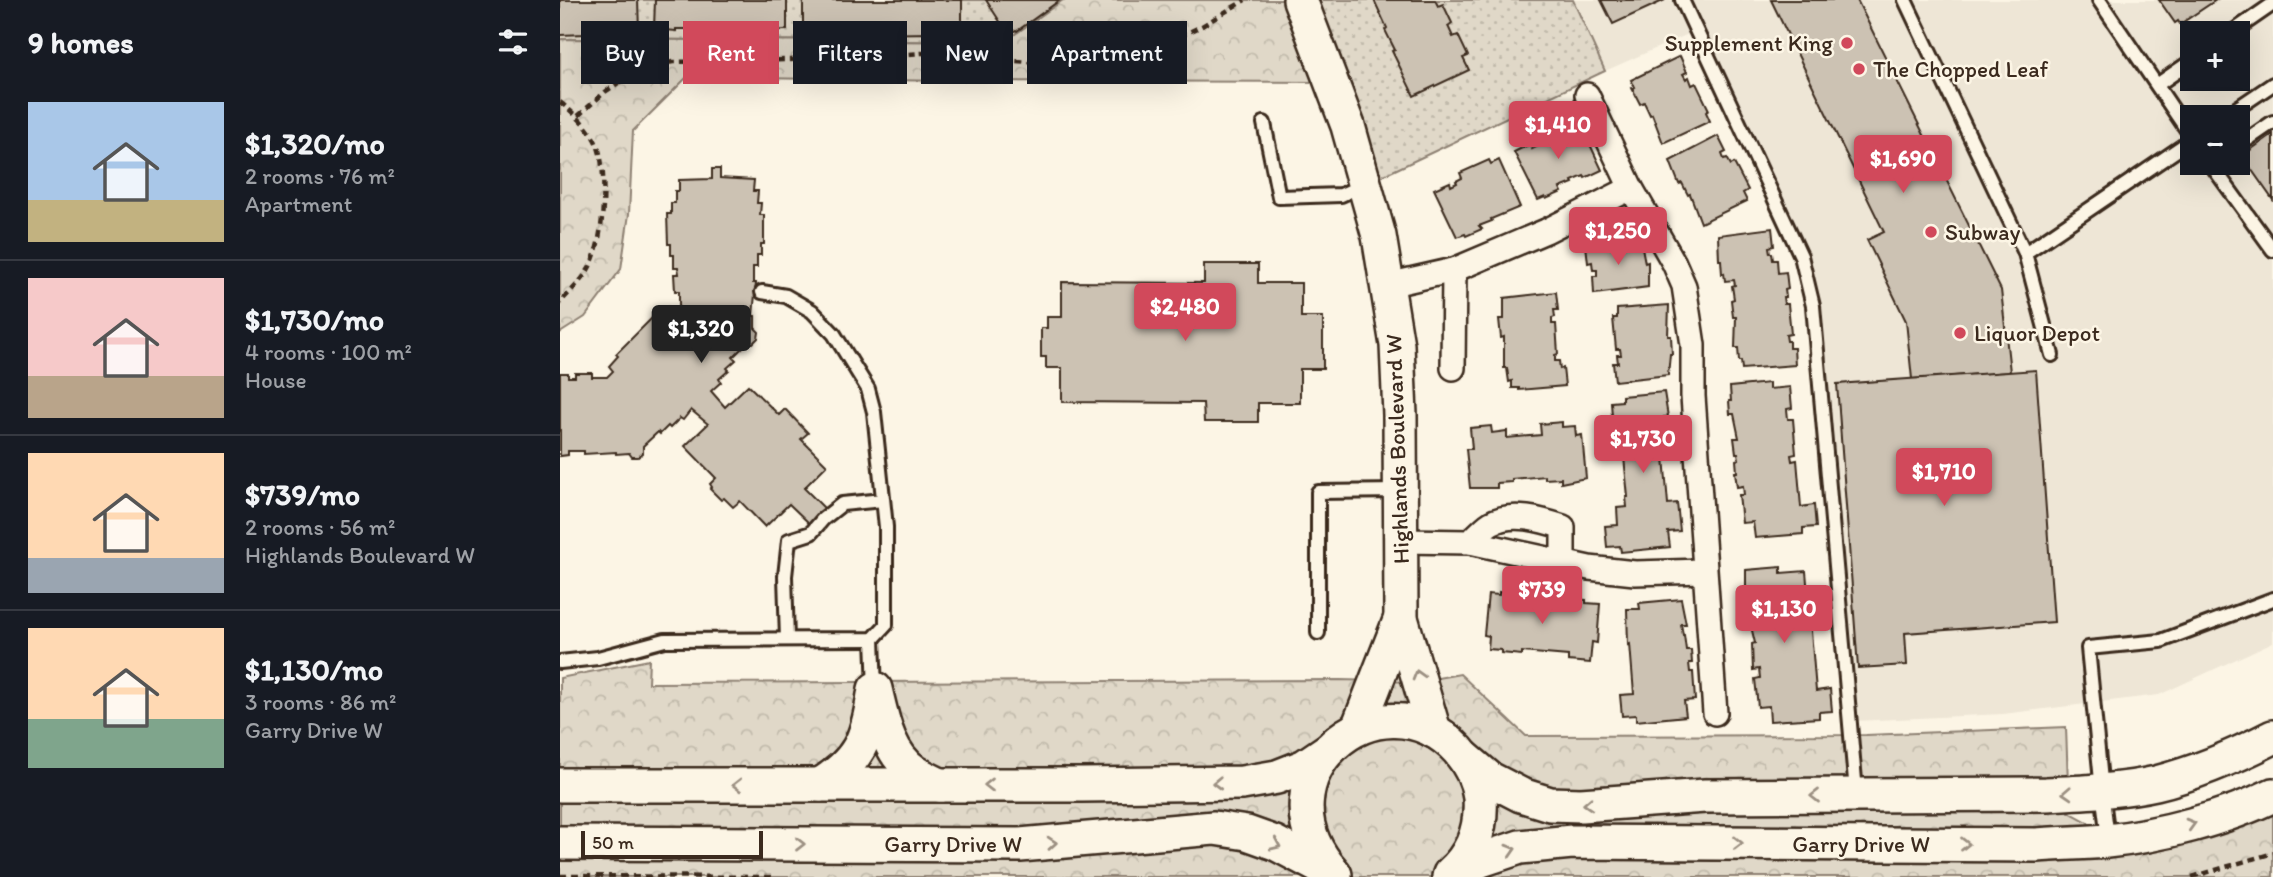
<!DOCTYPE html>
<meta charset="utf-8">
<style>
body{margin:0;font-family:Itim,sans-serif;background:#242831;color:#f1f3f6;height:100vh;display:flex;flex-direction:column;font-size:26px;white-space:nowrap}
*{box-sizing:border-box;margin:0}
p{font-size:23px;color:#9ea1a6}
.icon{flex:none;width:38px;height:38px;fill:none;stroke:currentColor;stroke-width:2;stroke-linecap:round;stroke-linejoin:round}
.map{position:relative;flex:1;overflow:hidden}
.sheet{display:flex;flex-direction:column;background:#171b24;width:560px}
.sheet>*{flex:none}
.guide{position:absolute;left:21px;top:21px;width:665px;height:63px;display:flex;gap:14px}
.fabs{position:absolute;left:1620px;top:21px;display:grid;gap:14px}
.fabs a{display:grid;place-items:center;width:70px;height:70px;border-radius:0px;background:#171b24;box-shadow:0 7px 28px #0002;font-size:35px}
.scale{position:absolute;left:21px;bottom:18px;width:182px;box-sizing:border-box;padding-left:7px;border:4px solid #3b2a1e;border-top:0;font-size:19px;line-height:24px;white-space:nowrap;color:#3b2a1e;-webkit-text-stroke:5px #fcf5e5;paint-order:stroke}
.price{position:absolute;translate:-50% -60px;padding:0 16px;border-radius:7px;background:#d1495b;color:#fff;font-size:23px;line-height:46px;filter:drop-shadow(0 2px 4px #0008)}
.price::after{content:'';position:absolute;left:50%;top:42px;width:21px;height:16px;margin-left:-10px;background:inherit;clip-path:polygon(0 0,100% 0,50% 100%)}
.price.active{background:#222;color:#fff}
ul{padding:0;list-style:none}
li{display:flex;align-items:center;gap:21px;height:175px;padding:0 28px}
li+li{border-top:2px solid #363941}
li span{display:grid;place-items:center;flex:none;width:196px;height:140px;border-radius:0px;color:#555}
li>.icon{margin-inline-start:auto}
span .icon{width:84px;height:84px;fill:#fffc;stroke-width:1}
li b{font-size:30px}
h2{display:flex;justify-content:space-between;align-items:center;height:84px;padding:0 28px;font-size:30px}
.chip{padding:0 24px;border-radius:0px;background:#171b24;box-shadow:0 7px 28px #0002;font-size:24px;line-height:63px}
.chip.active{background:#d1495b;color:#fff}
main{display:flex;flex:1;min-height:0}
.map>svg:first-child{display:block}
</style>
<main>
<section class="sheet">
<h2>9 homes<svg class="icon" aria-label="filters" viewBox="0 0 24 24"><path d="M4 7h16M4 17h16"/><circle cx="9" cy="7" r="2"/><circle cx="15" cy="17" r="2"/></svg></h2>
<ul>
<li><span style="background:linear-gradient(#a9c7e8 70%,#c2b280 0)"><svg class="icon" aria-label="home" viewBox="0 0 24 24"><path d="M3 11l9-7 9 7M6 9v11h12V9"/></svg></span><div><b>$1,320/mo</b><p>2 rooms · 76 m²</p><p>Apartment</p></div></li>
<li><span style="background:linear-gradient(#f6c9c9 70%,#b9a48a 0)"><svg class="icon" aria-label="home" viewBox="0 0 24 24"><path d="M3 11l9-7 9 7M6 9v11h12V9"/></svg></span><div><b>$1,730/mo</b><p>4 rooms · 100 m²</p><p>House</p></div></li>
<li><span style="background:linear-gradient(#ffd9b3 75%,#9aa5b1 0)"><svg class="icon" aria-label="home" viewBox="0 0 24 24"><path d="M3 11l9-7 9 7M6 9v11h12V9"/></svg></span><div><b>$739/mo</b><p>2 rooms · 56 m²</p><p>Highlands Boulevard W</p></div></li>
<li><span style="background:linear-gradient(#ffd9b3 65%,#7fa58c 0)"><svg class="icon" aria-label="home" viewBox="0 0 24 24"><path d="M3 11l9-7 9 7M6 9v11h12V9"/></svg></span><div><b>$1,130/mo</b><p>3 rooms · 86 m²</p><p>Garry Drive W</p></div></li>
</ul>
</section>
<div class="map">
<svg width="1713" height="877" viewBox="0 0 1713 877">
<defs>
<pattern id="grass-dots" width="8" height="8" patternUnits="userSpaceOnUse" patternTransform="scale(1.75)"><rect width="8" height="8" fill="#e0d8c8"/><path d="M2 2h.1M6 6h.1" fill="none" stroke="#c1baab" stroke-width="1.8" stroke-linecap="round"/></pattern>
<pattern id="park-crowns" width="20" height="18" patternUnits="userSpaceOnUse" patternTransform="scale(1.75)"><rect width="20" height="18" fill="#e0d8c8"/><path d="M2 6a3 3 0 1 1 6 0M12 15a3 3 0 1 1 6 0" fill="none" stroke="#c1baab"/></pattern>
</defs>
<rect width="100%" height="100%" fill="#fcf5e5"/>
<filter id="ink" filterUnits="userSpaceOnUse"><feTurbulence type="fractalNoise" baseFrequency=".0143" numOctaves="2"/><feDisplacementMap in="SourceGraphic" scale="14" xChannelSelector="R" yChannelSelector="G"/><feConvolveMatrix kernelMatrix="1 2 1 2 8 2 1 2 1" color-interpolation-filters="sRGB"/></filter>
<g filter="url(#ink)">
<path fill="#eee6d6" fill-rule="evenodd" d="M 1013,0 L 1713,0 L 1713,642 L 1599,695 L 1443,714 L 1295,721 L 1253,307 L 1241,256 L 1135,31 L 1045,71 ZM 1633,33 L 1678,33 L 1678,79 L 1633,79 ZM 1633,117 L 1678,117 L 1678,163 L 1633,163 Z"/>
<g fill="url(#grass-dots)" stroke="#8e8173" stroke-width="2">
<path d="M 0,0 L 503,0 L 444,42 L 0,39 Z"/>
<path d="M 740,0 L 1013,0 L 1045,71 L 805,184 Z"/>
</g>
<g fill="url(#park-crowns)" stroke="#8e8173" stroke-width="2">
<path d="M 503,0 L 740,0 L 772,82 L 390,81 L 127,77 L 73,131 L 69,214 L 61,269 L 25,317 L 0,333 L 0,39 L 444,42 Z"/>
<path d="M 89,660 L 88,683 L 780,680 L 855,682 L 900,674 L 966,736 L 1306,735 L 1506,727 L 1509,812 L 1553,836 L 1713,796 L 1713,877 L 0,877 L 0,678 Z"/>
</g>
<g fill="#ccc2b3" stroke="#3b2a1e" stroke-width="2">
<path d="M 0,0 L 78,0 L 79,31 L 68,31 L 68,34 L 43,34 L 43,30 L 24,30 L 25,34 L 0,35 Z"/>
<path d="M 95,0 L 227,0 L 227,30 L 161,32 L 161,29 L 116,29 L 116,31 L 94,29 Z"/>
<path d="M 243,0 L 402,0 L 402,33 L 391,33 L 391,35 L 376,35 L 376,33 L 298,34 L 298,32 L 243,32 Z"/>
<path d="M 426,0 L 500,0 L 457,31 L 456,30 L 448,34 Z"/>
<path d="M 814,0 L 875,0 L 878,6 L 883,4 L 892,23 L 888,26 L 893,37 L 898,35 L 908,56 L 903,58 L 909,70 L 854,96 L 832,51 L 835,50 L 825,30 L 827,28 Z"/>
<path d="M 1041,0 L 1105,0 L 1053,24 Z"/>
<path d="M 1211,0 L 1297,0 L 1441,290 L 1450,372 L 1352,379 L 1346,321 L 1307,240 L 1324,232 Z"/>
<path d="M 1599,0 L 1656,0 L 1620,24 L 1618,21 L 1615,23 Z"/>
<path d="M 1120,56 L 1127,72 L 1123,74 L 1126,79 L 1129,77 L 1132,85 L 1136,83 L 1149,110 L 1146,112 L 1150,121 L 1103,143 L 1092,114 L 1090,115 L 1084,102 L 1080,104 L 1072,88 L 1075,87 L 1071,80 Z"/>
<path d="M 1009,122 L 1011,127 L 1020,123 L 1042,170 L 1025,178 L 1024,176 L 1012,181 L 1013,183 L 1000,188 L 1002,192 L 986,199 L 985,197 L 978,200 L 954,152 L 970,144 L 972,149 L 978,146 L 977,143 L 984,140 L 982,136 Z"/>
<path d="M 1713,134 L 1713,200 L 1682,156 Z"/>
<path d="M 1158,136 L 1166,152 L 1162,154 L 1164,159 L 1167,158 L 1171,165 L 1174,163 L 1188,190 L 1183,193 L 1187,201 L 1141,223 L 1130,194 L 1128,195 L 1122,183 L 1119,184 L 1110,161 Z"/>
<path d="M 929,160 L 931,164 L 939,160 L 960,207 L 931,219 L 932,221 L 919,226 L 922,229 L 906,236 L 905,234 L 897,237 L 874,189 L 890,182 L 891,186 L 897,183 L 896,181 L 902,178 L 900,173 Z"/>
<path d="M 152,169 L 160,169 L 160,178 L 194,180 L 193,191 L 198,191 L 197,203 L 201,203 L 200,215 L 204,215 L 204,244 L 201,244 L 201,255 L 197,255 L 197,267 L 193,267 L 193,283 L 196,283 L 193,316 L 195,316 L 195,328 L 199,332 L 198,338 L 193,343 L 187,343 L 173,357 L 176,360 L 167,368 L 169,370 L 159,379 L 161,382 L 151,391 L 165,407 L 188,385 L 219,415 L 225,409 L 248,433 L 241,439 L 267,465 L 244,488 L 266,510 L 251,525 L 229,504 L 205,527 L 180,501 L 173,507 L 164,498 L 161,500 L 150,489 L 152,487 L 150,484 L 156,478 L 125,446 L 148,424 L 131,410 L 123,420 L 120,418 L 110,428 L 108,426 L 100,434 L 98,432 L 83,446 L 83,453 L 78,457 L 72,457 L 69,453 L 56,454 L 56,452 L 24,454 L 24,451 L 8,451 L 8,455 L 0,456 L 0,373 L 8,373 L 8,377 L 15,377 L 15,373 L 32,373 L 32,377 L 47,377 L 53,371 L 49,366 L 58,356 L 56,354 L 95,315 L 98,317 L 108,307 L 112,312 L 119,306 L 119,291 L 115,291 L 114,274 L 119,274 L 118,267 L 114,267 L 114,255 L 111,255 L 111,244 L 108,244 L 107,214 L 111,214 L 111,203 L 115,203 L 115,191 L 119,191 L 119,180 L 152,179 Z"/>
<path d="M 1212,228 L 1214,246 L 1209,247 L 1210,253 L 1212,253 L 1213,260 L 1217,260 L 1218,273 L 1226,272 L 1228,289 L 1225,290 L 1226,297 L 1223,297 L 1224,304 L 1228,304 L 1231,334 L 1226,335 L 1227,341 L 1229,341 L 1229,348 L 1234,348 L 1235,365 L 1182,369 L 1181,361 L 1179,361 L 1178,348 L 1175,348 L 1176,317 L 1173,317 L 1171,300 L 1174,299 L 1172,286 L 1175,285 L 1174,280 L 1165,281 L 1164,273 L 1162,274 L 1161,260 L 1159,260 L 1158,235 Z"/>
<path d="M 1081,242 L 1085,263 L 1088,262 L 1088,287 L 1034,294 L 1033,276 L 1037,276 L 1037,270 L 1033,270 L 1032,262 L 1028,263 L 1026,245 Z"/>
<path d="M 644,264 L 698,264 L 698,283 L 741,283 L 741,317 L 763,317 L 763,369 L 740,369 L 740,403 L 698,403 L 698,422 L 644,422 L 643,403 L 502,402 L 502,368 L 486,368 L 486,357 L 481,357 L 481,328 L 487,328 L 487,317 L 502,317 L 502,282 L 644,283 Z"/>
<path d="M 996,292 L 998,310 L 994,310 L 995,317 L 992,318 L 992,324 L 996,324 L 998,354 L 995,355 L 995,361 L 999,361 L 1000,369 L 1003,368 L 1005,386 L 959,390 L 959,388 L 952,388 L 952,381 L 949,382 L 947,368 L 944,368 L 944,337 L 941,338 L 939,319 L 944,319 L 944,298 Z"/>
<path d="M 1109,305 L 1108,336 L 1111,336 L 1112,354 L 1110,354 L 1108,375 L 1055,381 L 1053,363 L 1058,363 L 1057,355 L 1061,355 L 1060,349 L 1056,349 L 1053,318 L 1057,318 L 1057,309 Z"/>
<path d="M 1476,370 L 1494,622 L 1345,633 L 1347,665 L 1298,668 L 1277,384 Z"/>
<path d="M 1209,383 L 1209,389 L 1230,387 L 1232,408 L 1227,409 L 1228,419 L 1233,419 L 1236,454 L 1231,455 L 1232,461 L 1237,460 L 1241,507 L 1254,505 L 1256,527 L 1243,528 L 1243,534 L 1195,538 L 1193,522 L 1182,523 L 1179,495 L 1184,495 L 1183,486 L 1177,487 L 1175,472 L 1177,472 L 1176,460 L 1179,459 L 1178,453 L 1176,453 L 1174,438 L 1179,438 L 1174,414 L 1170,414 L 1169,401 L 1171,401 L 1170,387 Z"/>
<path d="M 1104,392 L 1108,417 L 1104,417 L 1105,433 L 1102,433 L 1108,504 L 1117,503 L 1120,531 L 1108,532 L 1110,547 L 1061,552 L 1060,546 L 1047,547 L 1045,526 L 1058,525 L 1057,508 L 1067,507 L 1066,497 L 1068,497 L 1062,437 L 1051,438 L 1049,416 L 1052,416 L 1051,402 L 1062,401 L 1062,396 Z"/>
<path d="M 1002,422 L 1002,427 L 1015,426 L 1016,436 L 1022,435 L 1026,478 L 1001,483 L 1001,478 L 985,479 L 985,476 L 952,479 L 952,482 L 937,483 L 937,488 L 910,488 L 906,449 L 912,449 L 910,428 L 931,426 L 932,433 L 947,431 L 947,438 L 981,435 L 980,424 Z"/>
<path d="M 1221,567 L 1221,573 L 1246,571 L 1256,691 L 1270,689 L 1272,711 L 1259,712 L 1259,718 L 1210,721 L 1209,706 L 1198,707 L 1195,679 L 1200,678 L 1199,669 L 1193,670 L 1192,644 L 1195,643 L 1190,622 L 1195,622 L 1194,613 L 1192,613 L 1190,598 L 1186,598 L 1186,570 Z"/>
<path d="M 939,592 L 952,594 L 952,598 L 962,599 L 963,594 L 975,594 L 975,592 L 988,594 L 988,598 L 1003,600 L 1002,602 L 1013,603 L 1013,599 L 1026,600 L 1026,603 L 1040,604 L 1037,643 L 1032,642 L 1030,663 L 1008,661 L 1008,656 L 962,652 L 962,655 L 941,653 L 941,650 L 928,649 L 929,636 L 924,635 L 928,594 L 939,595 Z"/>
<path d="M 1121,599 L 1126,624 L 1121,624 L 1123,635 L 1124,635 L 1126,650 L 1131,650 L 1132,663 L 1129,663 L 1130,672 L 1133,672 L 1135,700 L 1124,701 L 1126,716 L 1076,721 L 1076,715 L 1062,716 L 1060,695 L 1074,694 L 1070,644 L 1068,645 L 1067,609 L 1080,609 L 1079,603 Z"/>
</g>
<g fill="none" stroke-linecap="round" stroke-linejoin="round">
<defs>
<g id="lane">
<path d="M 1122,0 L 1241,256 L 1253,306 L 1296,792"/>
<path d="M 1345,0 L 1465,253 L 1492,355"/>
<path d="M 1671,33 L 1713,4"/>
<path d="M 1597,85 L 1633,60"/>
<path d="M 1664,117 L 1713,84"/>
<path d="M 704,123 L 719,197 L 781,195 L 803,185"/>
<path d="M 1678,146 L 1713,122"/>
<path d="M 1650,163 L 1713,250"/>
<path d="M 1465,253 L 1633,139 L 1539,0"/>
<path d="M 758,633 L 758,492 L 840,491"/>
<path d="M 227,639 L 225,576 L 229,540 L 251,533 L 263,519 L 282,504 L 323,500"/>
<path d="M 313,639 L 315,689"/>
<path d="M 0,662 L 38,658 L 105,640 L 313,639 L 326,625 L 326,527 L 314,412 L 308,389 L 274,334 L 252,311 L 226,296 L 202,292"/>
<path d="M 1548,838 L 1542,791 L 1528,648 L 1601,641 L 1713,599"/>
</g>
<g id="street">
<path d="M 1027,95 L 1071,188 L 1114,263 L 1124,286 L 1133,345 L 1133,396 L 1155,713"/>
<path d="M 828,285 L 894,270 L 986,231 L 1071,188"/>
<path d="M 893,368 L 894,270"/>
<path d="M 841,541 L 910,542 L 1029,568 L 1075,573 L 1144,571"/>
<path d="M 910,542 C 916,537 923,528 931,523 C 952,511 982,520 1003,527 L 1003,563"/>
</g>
<g id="secondary">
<path d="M 740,0 L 788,126 L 819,236 L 837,345 L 840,415 L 841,618 L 874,731"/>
<path d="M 315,689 C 322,718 328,754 355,772 C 363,777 372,781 380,785"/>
<path d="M 798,728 L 841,618"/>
<path d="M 904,757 L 930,779 L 961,795 L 990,804 L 1021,805 L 1145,796 L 1486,794 C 1523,792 1560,791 1596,783 C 1637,773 1676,756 1713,737"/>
<path d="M 0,785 L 522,785 L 682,783 L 717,777 L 745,766 L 767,751"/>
<path d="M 260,785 C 299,761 307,740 314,695"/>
<path d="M 0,843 L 460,845 L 654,828 L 687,833 L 715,843 L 775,875"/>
<path d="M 774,873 C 689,779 818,666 898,750 C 909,763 918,780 920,798 C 922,828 913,854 890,874"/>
<path d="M 889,877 L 921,860 L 960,847 L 1012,842 L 1477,845 C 1500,843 1524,843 1547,841 C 1598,836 1667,818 1713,795"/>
</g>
</defs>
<use href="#lane" stroke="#3b2a1e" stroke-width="18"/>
<use href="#street" stroke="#3b2a1e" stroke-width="28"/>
<use href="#secondary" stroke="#3b2a1e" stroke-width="38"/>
<g stroke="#3b2a1e" stroke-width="4.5" stroke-dasharray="7 5" stroke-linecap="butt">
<path d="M 0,102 C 15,114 31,129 38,147 C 48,175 44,245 28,270 C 21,282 9,292 0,303"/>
<path d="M 18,116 L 45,92 L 80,68 L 113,62 L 282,59 L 362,53 L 481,63 L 534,63 L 588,51 L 642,26 L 685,0"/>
<path d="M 0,876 L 212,877"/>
<path d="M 1632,877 L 1713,853"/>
</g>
<use href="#lane" stroke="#fcf5e5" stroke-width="12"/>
<use href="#street" stroke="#fcf5e5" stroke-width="23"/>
<use href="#secondary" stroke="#fcf5e5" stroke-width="33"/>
</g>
<defs><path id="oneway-chevron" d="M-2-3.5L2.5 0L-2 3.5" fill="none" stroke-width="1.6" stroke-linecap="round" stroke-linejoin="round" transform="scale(1.75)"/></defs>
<g stroke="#9c9082">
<use href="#oneway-chevron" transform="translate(858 675) rotate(-106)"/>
<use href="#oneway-chevron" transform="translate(657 783) rotate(178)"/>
<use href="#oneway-chevron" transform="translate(177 785) rotate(-180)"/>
<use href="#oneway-chevron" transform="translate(429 785) rotate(-180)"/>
<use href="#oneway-chevron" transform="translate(1507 793) rotate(177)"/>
<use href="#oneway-chevron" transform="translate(1255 796) rotate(-180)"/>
<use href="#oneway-chevron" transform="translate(1028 804) rotate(177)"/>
<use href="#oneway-chevron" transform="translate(1631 824) rotate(-16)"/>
<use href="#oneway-chevron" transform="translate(492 843) rotate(-4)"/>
<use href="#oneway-chevron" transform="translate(1178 843)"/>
<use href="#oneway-chevron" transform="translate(240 844)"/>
<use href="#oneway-chevron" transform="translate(1405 844)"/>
<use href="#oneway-chevron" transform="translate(716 845) rotate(24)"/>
<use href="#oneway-chevron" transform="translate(951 850) rotate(-17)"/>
</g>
</g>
<g fill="#d1495b" stroke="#fcf5e5" stroke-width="2.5">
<circle cx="1287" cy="43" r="7"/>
<circle cx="1299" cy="69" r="7"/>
<circle cx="1371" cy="232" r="7"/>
<circle cx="1400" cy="333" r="7"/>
</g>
<g text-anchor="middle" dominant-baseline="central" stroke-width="5" stroke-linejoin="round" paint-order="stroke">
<g font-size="23" fill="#3b2a1e" stroke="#fcf5e5" text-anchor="start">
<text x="1273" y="43" text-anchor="end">Supplement King</text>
<text x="1313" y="69">The Chopped Leaf</text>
<text x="1385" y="232">Subway</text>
<text x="1414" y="333">Liquor Depot</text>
</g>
<g font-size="23" fill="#3b2a1e" stroke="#fcf5e5">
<text transform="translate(837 449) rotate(-92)">Highlands Boulevard W</text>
<text x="393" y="844">Garry Drive W</text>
<text x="1301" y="844">Garry Drive W</text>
</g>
</g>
</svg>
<div class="fabs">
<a>+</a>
<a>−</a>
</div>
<div class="scale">50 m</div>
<b class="price" style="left:998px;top:161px">$1,410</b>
<b class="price" style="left:1343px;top:195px">$1,690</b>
<b class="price" style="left:1058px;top:267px">$1,250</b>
<b class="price" style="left:625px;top:343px">$2,480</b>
<b class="price active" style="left:141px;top:365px">$1,320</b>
<b class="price" style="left:1083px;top:475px">$1,730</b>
<b class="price" style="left:1384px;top:508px">$1,710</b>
<b class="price" style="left:982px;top:626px">$739</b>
<b class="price" style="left:1224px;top:645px">$1,130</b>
<div class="guide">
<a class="chip">Buy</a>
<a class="chip active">Rent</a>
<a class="chip">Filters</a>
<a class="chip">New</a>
<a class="chip">Apartment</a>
</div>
</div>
</main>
